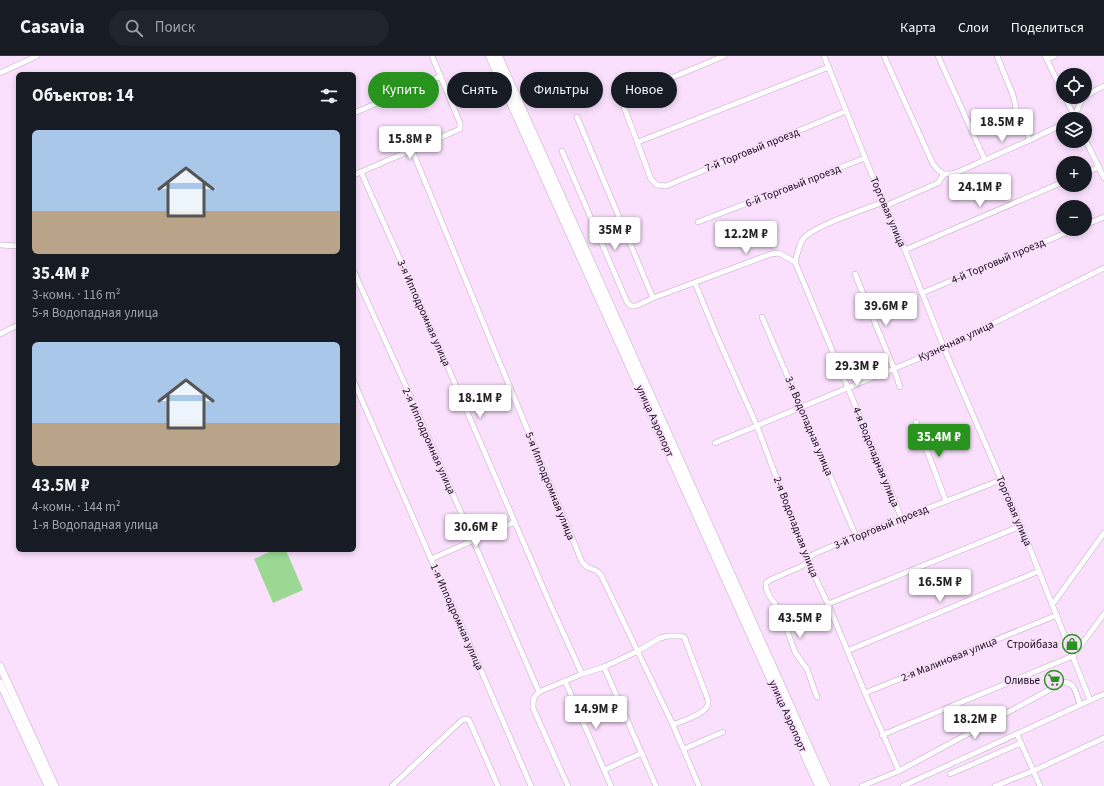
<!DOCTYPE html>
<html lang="ru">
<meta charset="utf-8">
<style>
body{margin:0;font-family:"Source Sans 3",sans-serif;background:#20242c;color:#f1f3f6;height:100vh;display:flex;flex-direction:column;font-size:15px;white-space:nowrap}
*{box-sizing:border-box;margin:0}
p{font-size:13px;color:#9ea1a6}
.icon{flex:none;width:22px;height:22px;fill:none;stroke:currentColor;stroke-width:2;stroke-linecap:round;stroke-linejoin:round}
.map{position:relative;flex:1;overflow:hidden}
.details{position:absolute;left:16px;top:16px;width:340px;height:480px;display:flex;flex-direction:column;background:#171b24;border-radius:6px;box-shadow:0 2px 6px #0003}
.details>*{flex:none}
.guide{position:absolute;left:368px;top:16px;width:380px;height:36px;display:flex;gap:8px}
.fabs{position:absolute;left:1056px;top:12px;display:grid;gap:8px}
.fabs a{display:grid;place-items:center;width:36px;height:36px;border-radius:50%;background:#171b24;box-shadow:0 2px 6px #0003;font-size:20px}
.price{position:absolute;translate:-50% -34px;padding:0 9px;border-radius:4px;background:#fff;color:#222;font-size:13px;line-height:26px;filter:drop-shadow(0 1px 2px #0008)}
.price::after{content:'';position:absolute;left:50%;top:24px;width:12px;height:9px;margin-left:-6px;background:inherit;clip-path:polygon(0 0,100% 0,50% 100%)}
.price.on{background:#28941e;color:#fff}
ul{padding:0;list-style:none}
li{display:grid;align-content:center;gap:8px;height:212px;padding:0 16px}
li span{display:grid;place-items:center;height:124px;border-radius:6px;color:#555}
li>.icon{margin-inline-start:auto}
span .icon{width:72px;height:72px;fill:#fffc;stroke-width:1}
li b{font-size:17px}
h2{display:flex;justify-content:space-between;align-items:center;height:48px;padding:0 16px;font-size:17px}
.tag{padding:0 14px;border-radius:18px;background:#171b24;box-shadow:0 2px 6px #0003;font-size:14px;line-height:36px}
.tag.on{background:#28941e;color:#fff}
header{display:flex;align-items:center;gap:24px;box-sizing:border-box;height:56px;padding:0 20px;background:#171b24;border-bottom:1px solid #363941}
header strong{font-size:19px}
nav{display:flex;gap:22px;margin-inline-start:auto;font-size:14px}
.search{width:280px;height:36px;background:#20242c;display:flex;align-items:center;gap:10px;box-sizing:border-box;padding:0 14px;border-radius:22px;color:#9ea1a6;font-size:15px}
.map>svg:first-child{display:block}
</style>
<header>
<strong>Casavia</strong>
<div class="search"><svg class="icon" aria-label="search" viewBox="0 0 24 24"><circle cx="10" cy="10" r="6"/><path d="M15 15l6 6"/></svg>Поиск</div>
<nav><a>Карта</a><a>Слои</a><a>Поделиться</a></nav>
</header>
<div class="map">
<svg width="1104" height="730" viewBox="0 0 1104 730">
<rect width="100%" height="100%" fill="#fae0fd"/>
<path fill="#9bd894" d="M 274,494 L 286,494 L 303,534 L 273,547 L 254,503 Z"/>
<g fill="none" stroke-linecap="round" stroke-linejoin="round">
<defs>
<g id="minor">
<path d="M 724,0 L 628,40 L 624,44 L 624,51 L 651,123 L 657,129 L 666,130 L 846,55"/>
<path d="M 824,0 L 883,146 L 905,194 L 944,292 L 1021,470 L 1090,644"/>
<path d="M 884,0 L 933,108 C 941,119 946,120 958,116 L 1030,84 L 1063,68"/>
<path d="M 938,0 L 985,104"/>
<path d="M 997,0 L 1013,39 L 1015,47 L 1017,59 L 1030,84"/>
<path d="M 1045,0 L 1063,37"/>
<path d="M 1047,3 L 1055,0"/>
<path d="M 0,17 L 37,0"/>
<path d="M 1065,41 L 1075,62"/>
<path d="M 354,57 L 441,20"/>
<path d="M 577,61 L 653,242"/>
<path d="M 1074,63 L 1075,62 C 1077,56 1078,49 1082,44 C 1087,37 1097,34 1104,30"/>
<path d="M 1085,83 L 1104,122"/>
<path d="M 638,86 L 829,11"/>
<path d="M 412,94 L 582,506 L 587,511 L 597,515 L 601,519 L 673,669 L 699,730"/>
<path d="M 562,95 L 627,246 L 631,250 L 636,250 L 653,242 L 771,198 L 779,197 L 795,206"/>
<path d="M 361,116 L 440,293 L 551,550 L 582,618"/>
<path d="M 1085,117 L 1099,111"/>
<path d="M 354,119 L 460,73 L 460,67 L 432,0"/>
<path d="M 885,150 L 938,127 L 944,118"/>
<path d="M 698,166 L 865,102"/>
<path d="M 1085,169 L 1104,161"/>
<path d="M 0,189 L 18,190"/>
<path d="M 905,194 L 1063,126"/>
<path d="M 795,206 L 848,332 L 902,463"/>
<path d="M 795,206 C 797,199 799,189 803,183 C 813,170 866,153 883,146"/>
<path d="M 354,216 L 409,337 L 539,636 C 533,641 533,644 533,652 L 568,730"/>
<path d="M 855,218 L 894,313 L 900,331"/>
<path d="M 695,227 L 716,278 L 757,370 L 808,506 L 828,548 L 865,637 L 899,715"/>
<path d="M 922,237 L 1075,173"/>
<path d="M 762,261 L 856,480"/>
<path d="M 0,278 L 18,269"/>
<path d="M 354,326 L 431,503 L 464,575 L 531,730"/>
<path d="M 916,366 L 946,445"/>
<path d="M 715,387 L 944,292 L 1104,212"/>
<path d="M 431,503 L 515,466"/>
<path d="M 828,548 L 1021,470"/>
<path d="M 1052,549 L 1104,477"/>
<path d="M 847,595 L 1039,515"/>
<path d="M 604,611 L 656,730"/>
<path d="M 565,625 L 611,730"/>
<path d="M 539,636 L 582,618 L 604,611 L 638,595 L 660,582 L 668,580 L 682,580 L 685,582 L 686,586 L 707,641 C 707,642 709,647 708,648 C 707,658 681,665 673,669"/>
<path d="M 865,637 L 1057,559"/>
<path d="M 817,641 L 807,613 L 799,602 L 795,596 L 780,555 C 775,546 765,539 766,527 L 770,524 L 800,511 L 808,506 L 810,501 L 814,498 L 856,480 L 1001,424"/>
<path d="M 1017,678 L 1040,730"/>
<path d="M 882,679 L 1073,600 L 1104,558"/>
<path d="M 684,693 L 723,676"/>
<path d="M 604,714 L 642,697"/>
<path d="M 950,718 L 1021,687"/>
<path d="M 392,730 L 462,664 L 465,663 L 469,664 L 498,730"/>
<path d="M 862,730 L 899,715 L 1062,627 C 1075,624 1077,640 1080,649"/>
<path d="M 903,730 L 1104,638"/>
<path d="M 995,730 L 1033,715 L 1104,682"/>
</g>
<g id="secondary">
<path d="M 0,610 L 55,730"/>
<path d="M 0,627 L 48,730"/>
</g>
<g id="primary">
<path d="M 490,0 L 819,730"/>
<path d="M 498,0 L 826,730"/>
</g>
</defs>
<use href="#minor" stroke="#c5a7ca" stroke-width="6"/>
<use href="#secondary" stroke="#c5a7ca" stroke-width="8"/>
<use href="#primary" stroke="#c5a7ca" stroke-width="9"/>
<use href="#minor" stroke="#fff" stroke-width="5"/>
<use href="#secondary" stroke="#fff" stroke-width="7"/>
<use href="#primary" stroke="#fff" stroke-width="8"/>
</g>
<defs>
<symbol id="shop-ring" viewBox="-11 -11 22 22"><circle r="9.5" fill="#fae0fd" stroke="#28941e" stroke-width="1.5"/><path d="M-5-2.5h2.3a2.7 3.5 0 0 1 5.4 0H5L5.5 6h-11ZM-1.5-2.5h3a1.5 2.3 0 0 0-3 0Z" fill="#28941e"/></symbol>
<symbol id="supermarket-ring" viewBox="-11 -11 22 22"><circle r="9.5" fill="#fae0fd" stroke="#28941e" stroke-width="1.5"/><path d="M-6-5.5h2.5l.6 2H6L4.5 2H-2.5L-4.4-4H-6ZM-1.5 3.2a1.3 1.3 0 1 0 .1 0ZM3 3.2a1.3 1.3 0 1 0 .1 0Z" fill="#28941e"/></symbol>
</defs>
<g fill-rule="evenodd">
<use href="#shop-ring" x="1061" y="577" width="22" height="22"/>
<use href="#supermarket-ring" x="1043" y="613" width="22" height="22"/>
</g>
<g text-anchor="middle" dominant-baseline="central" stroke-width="3" stroke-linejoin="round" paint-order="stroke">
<g font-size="11" fill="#140915" stroke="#fae0fd">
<text transform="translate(752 94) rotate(-22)">7-й Торговый проезд</text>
<text transform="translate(793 130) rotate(-21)">6-й Торговый проезд</text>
<text transform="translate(888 156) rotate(67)">Торговая улица</text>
<text transform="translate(998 205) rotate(-23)">4-й Торговый проезд</text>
<text transform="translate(424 257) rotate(66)">3-я Ипподромная улица</text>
<text transform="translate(956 285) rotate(-25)">Кузнечная улица</text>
<text transform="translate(655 365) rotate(66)">улица Аэропорт</text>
<text transform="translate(809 370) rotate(67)">3-я Водопадная улица</text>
<text transform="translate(429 385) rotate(66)">2-я Ипподромная улица</text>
<text transform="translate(876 401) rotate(68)">4-я Водопадная улица</text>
<text transform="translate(550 430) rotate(68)">5-я Ипподромная улица</text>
<text transform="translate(1014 455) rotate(67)">Торговая улица</text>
<text transform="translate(796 471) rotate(69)">2-я Водопадная улица</text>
<text transform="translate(881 471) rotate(-22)">3-й Торговый проезд</text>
<text transform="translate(457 561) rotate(66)">1-я Ипподромная улица</text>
<text transform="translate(949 603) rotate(-22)">2-я Малиновая улица</text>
<text transform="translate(788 660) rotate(66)">улица Аэропорт</text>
</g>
<g font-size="11" fill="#140915" stroke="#fae0fd" text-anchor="end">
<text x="1058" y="588">Стройбаза</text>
<text x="1040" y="624">Оливье</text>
</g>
</g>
</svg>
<div class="fabs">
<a><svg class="icon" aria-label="locate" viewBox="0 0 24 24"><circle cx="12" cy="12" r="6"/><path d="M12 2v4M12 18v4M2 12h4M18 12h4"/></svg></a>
<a><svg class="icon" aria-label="layers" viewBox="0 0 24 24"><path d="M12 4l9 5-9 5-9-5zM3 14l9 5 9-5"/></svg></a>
<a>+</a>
<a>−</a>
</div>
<b class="price" style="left:1002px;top:87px">18.5M ₽</b>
<b class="price" style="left:410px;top:104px">15.8M ₽</b>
<b class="price" style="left:980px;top:152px">24.1M ₽</b>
<b class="price" style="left:615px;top:195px">35M ₽</b>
<b class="price" style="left:746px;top:199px">12.2M ₽</b>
<b class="price" style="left:886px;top:271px">39.6M ₽</b>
<b class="price" style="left:857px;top:331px">29.3M ₽</b>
<b class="price" style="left:480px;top:363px">18.1M ₽</b>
<b class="price on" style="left:939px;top:402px">35.4M ₽</b>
<b class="price" style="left:476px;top:492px">30.6M ₽</b>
<b class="price" style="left:940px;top:547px">16.5M ₽</b>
<b class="price" style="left:800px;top:583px">43.5M ₽</b>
<b class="price" style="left:596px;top:674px">14.9M ₽</b>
<b class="price" style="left:975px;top:684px">18.2M ₽</b>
<div class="guide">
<a class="tag on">Купить</a>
<a class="tag">Снять</a>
<a class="tag">Фильтры</a>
<a class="tag">Новое</a>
</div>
<section class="details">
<h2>Объектов: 14<svg class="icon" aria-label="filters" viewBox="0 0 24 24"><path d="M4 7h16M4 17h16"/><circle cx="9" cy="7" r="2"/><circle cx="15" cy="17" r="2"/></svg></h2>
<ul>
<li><span style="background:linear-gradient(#a9c7e8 65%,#b9a48a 0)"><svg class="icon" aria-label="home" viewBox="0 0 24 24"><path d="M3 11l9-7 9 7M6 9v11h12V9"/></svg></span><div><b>35.4M ₽</b><p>3-комн. · 116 m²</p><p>5-я Водопадная улица</p></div></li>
<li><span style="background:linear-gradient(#a9c7e8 65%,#b9a48a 0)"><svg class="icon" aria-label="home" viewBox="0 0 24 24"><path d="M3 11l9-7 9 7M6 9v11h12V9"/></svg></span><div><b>43.5M ₽</b><p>4-комн. · 144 m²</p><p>1-я Водопадная улица</p></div></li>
</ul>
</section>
</div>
